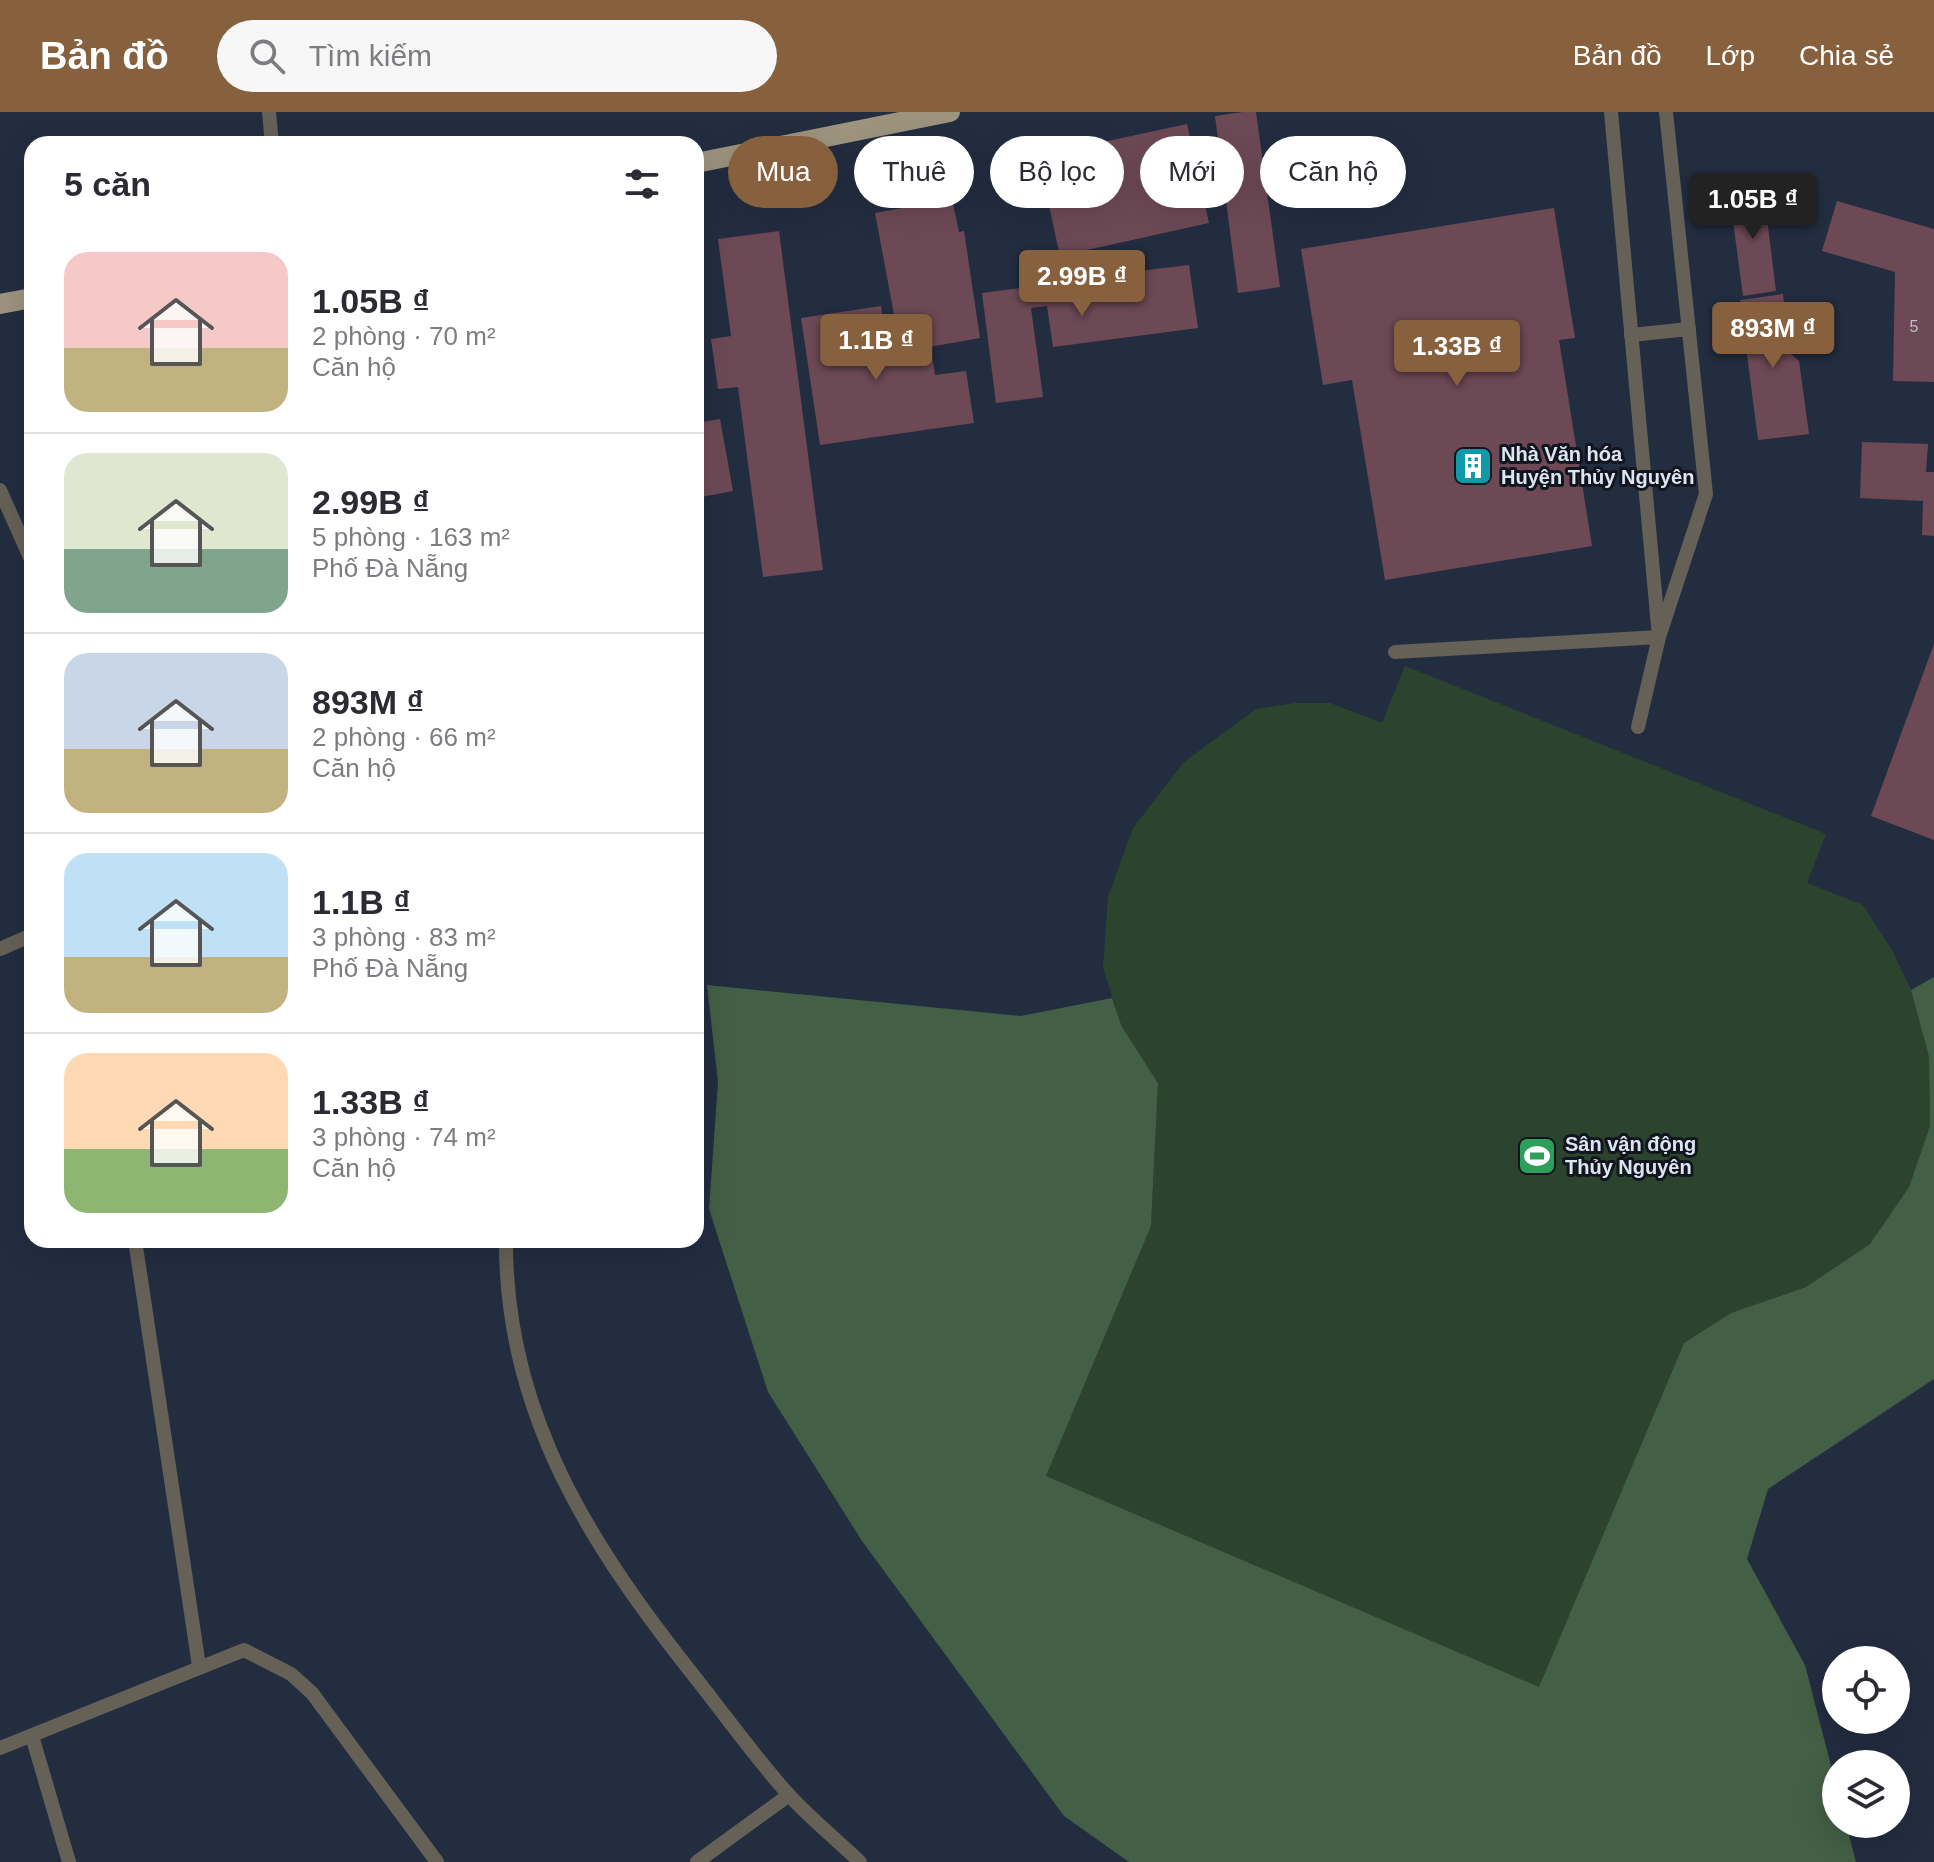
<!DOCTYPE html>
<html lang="vi">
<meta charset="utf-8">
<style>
body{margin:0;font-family:Helvetica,sans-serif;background:#f7f7f7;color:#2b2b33;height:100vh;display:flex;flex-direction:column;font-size:30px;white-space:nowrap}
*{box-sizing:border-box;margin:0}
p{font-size:26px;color:#7c7c81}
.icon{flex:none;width:44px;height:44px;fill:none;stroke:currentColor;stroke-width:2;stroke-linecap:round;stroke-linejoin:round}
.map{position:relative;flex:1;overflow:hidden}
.sheet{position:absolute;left:24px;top:24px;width:680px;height:1112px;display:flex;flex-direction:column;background:#fff;border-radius:24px;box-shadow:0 8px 32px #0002}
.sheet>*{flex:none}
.top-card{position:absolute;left:728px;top:24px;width:760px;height:72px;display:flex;gap:16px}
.tools{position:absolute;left:1822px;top:1534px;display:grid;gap:16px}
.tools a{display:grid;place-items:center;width:88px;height:88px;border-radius:50%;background:#fff;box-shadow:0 8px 32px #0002;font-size:40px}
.price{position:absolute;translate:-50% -68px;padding:0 18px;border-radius:8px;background:#87603e;color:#fff;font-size:26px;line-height:52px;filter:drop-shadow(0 2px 4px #0008)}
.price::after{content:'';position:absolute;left:50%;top:48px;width:24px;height:18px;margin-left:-12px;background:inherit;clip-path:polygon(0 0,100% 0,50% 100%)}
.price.current{background:#222;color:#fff}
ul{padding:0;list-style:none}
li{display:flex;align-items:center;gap:24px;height:200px;padding:0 40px}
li+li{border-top:2px solid #e1e1e2}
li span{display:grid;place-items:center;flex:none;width:224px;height:160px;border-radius:24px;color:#555}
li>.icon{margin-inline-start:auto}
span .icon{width:96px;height:96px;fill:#fffc;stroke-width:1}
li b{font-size:34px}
h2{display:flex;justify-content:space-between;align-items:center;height:96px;padding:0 40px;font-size:34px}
.pill{padding:0 28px;border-radius:36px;background:#fff;box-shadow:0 8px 32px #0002;font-size:28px;line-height:72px}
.pill.current{background:#87603e;color:#fff}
header{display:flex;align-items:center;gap:48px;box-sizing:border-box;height:112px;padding:0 40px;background:#87603e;color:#fff}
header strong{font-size:38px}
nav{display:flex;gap:44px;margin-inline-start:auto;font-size:28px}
.search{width:560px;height:72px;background:#f7f7f7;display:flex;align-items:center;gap:20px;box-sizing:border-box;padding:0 28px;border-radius:44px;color:#7c7c81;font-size:30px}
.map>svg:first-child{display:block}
</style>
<header>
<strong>Bản đồ</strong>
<div class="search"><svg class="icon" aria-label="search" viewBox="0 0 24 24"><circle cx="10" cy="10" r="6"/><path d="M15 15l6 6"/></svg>Tìm kiếm</div>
<nav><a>Bản đồ</a><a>Lớp</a><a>Chia sẻ</a></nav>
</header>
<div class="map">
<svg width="1934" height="1750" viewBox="0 0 1934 1750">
<rect width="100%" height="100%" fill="#232d40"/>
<path fill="#2c442e" d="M 1405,554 L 1826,722 L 1807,771 L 1863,793 L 1892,838 L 1911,878 L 1929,945 L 1930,1014 L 1909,1075 L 1870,1132 L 1806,1175 L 1731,1201 L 1684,1231 L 1539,1576 L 1046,1364 L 1151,1114 L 1158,971 L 1122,915 L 1103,856 L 1108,785 L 1133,716 L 1184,650 L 1256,597 L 1295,591 L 1330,591 L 1382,611 Z"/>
<path fill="#435f45" d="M 1934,865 L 1934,1267 L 1768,1377 L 1747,1447 L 1805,1553 L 1836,1673 L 1836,1712 L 1846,1712 L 1856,1750 L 1129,1750 L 1064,1704 L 862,1429 L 768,1280 L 709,1097 L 718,970 L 707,873 L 1021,904 L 1112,886 L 1122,915 L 1158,971 L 1151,1114 L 1046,1364 L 1539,1575 L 1684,1231 L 1731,1201 L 1806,1175 L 1870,1132 L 1909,1075 L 1930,1014 L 1929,945 L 1911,878 Z"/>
<g fill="#6d4956">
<path d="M 1243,0 L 1256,0 L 1280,175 L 1238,181 L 1215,4 Z"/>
<path d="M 1187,12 L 1209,111 L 1060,144 L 1038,44 Z"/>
<path d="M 1763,74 L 1776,179 L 1743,184 L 1729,79 Z"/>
<path d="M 952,87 L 959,120 L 964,119 L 980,226 L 901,240 L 875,101 Z"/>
<path d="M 1837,89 L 1934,117 L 1934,270 L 1893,269 L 1895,160 L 1822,139 Z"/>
<path d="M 1554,96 L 1575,226 L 1559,228 L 1592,434 L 1385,468 L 1352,268 L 1323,273 L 1301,137 Z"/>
<path d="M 779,119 L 823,458 L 763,465 L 738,275 L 718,277 L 711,227 L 731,224 L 718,127 Z"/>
<path d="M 1129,151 L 1130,160 L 1189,153 L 1198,216 L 1053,235 L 1047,194 L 1031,196 L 1043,285 L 996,291 L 982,181 L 1028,175 L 1030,180 L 1045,179 L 1044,171 L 1097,164 L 1096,155 Z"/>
<path d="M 1783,182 L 1790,241 L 1799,249 L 1809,322 L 1758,328 L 1740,188 Z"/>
<path d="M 881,194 L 888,244 L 931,237 L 935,263 L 966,259 L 974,311 L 820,333 L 801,206 Z"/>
<path d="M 720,307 L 733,379 L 696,386 L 696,311 Z"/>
<path d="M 1862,330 L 1928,332 L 1926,360 L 1934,360 L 1934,424 L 1922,423 L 1923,389 L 1860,386 Z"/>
<path d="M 1934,532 L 1934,728 L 1871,704 Z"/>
</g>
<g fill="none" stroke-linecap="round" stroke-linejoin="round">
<g stroke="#656157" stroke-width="14">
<path d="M 269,0 L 272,32"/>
<path d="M 1631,223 L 1689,217"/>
<path d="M 0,378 L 32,450"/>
<path d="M 1395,540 L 1659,525 L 1611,0"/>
<path d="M 1638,615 L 1659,525 L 1706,382 L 1666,0"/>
<path d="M 0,837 L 32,823"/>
<path d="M 135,1128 L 199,1554"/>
<path d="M 506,1128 C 505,1304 593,1437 698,1569 C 728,1607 757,1648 789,1683 C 811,1707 837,1728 860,1750"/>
<path d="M 32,1624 L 69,1750"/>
<path d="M 0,1636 L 244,1538 L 291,1562 L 312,1581 L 437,1750"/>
<path d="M 697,1750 L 789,1683"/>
</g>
<g stroke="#9d947e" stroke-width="20">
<path d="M 696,51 L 950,0"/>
<path d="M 0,192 L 32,186"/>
</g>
</g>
<defs>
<symbol id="building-square" viewBox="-11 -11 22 22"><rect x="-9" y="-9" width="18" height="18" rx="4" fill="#0f9aa8" stroke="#11161e"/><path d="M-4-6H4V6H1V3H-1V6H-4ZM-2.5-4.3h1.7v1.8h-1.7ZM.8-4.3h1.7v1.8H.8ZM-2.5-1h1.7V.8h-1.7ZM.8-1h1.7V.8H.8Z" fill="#fff"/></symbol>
<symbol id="stadium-square" viewBox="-11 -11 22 22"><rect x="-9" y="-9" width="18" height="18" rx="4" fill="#2e9e5b" stroke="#11161e"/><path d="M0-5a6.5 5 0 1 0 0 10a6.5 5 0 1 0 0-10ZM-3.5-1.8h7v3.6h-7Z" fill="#fff"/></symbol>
</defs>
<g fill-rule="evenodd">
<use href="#building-square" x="1451" y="332" width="44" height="44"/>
<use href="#stadium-square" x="1515" y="1022" width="44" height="44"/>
</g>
<g text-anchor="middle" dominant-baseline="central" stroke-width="6" stroke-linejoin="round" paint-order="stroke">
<g font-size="16" fill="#c1beca">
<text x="1914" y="214">5</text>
</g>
<g font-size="20" font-weight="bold" fill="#dde5f1" stroke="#11161e" text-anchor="start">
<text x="1501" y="342">Nhà Văn hóa<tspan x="1501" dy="23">Huyện Thủy Nguyên</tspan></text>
<text x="1565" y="1032">Sân vận động<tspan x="1565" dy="23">Thủy Nguyên</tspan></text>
</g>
</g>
</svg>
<div class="tools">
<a><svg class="icon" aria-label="locate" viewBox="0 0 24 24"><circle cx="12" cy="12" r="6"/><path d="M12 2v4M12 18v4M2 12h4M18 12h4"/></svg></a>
<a><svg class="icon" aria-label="layers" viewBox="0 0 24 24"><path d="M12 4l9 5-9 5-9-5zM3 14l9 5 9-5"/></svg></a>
</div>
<b class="price current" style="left:1753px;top:129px">1.05B ₫</b>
<b class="price" style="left:1082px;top:206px">2.99B ₫</b>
<b class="price" style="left:1773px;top:258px">893M ₫</b>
<b class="price" style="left:876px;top:270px">1.1B ₫</b>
<b class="price" style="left:1457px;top:276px">1.33B ₫</b>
<div class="top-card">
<a class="pill current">Mua</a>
<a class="pill">Thuê</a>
<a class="pill">Bộ lọc</a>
<a class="pill">Mới</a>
<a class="pill">Căn hộ</a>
</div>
<section class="sheet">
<h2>5 căn<svg class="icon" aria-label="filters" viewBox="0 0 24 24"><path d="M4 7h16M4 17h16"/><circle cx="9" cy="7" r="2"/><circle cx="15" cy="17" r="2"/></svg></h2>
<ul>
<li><span style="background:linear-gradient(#f6c9c9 60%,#c2b280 0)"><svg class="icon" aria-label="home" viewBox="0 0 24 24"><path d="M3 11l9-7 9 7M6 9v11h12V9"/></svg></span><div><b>1.05B ₫</b><p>2 phòng · 70 m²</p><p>Căn hộ</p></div></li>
<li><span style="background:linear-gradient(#dfe7d0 60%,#7fa58c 0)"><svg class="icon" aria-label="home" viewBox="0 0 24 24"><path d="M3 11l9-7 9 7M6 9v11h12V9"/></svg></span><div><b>2.99B ₫</b><p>5 phòng · 163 m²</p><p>Phố Đà Nẵng</p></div></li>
<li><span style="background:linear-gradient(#c9d6e8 60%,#c2b280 0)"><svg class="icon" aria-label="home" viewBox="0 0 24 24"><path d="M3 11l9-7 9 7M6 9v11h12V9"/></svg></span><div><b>893M ₫</b><p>2 phòng · 66 m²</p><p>Căn hộ</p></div></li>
<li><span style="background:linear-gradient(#bfe0f5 65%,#c2b280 0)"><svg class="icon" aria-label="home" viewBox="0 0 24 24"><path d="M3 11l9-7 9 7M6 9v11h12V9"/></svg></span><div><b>1.1B ₫</b><p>3 phòng · 83 m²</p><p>Phố Đà Nẵng</p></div></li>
<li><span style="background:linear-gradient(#ffd9b3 60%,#8fb573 0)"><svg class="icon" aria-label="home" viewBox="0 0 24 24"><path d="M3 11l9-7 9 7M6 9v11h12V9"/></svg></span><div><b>1.33B ₫</b><p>3 phòng · 74 m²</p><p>Căn hộ</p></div></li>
</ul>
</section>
</div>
